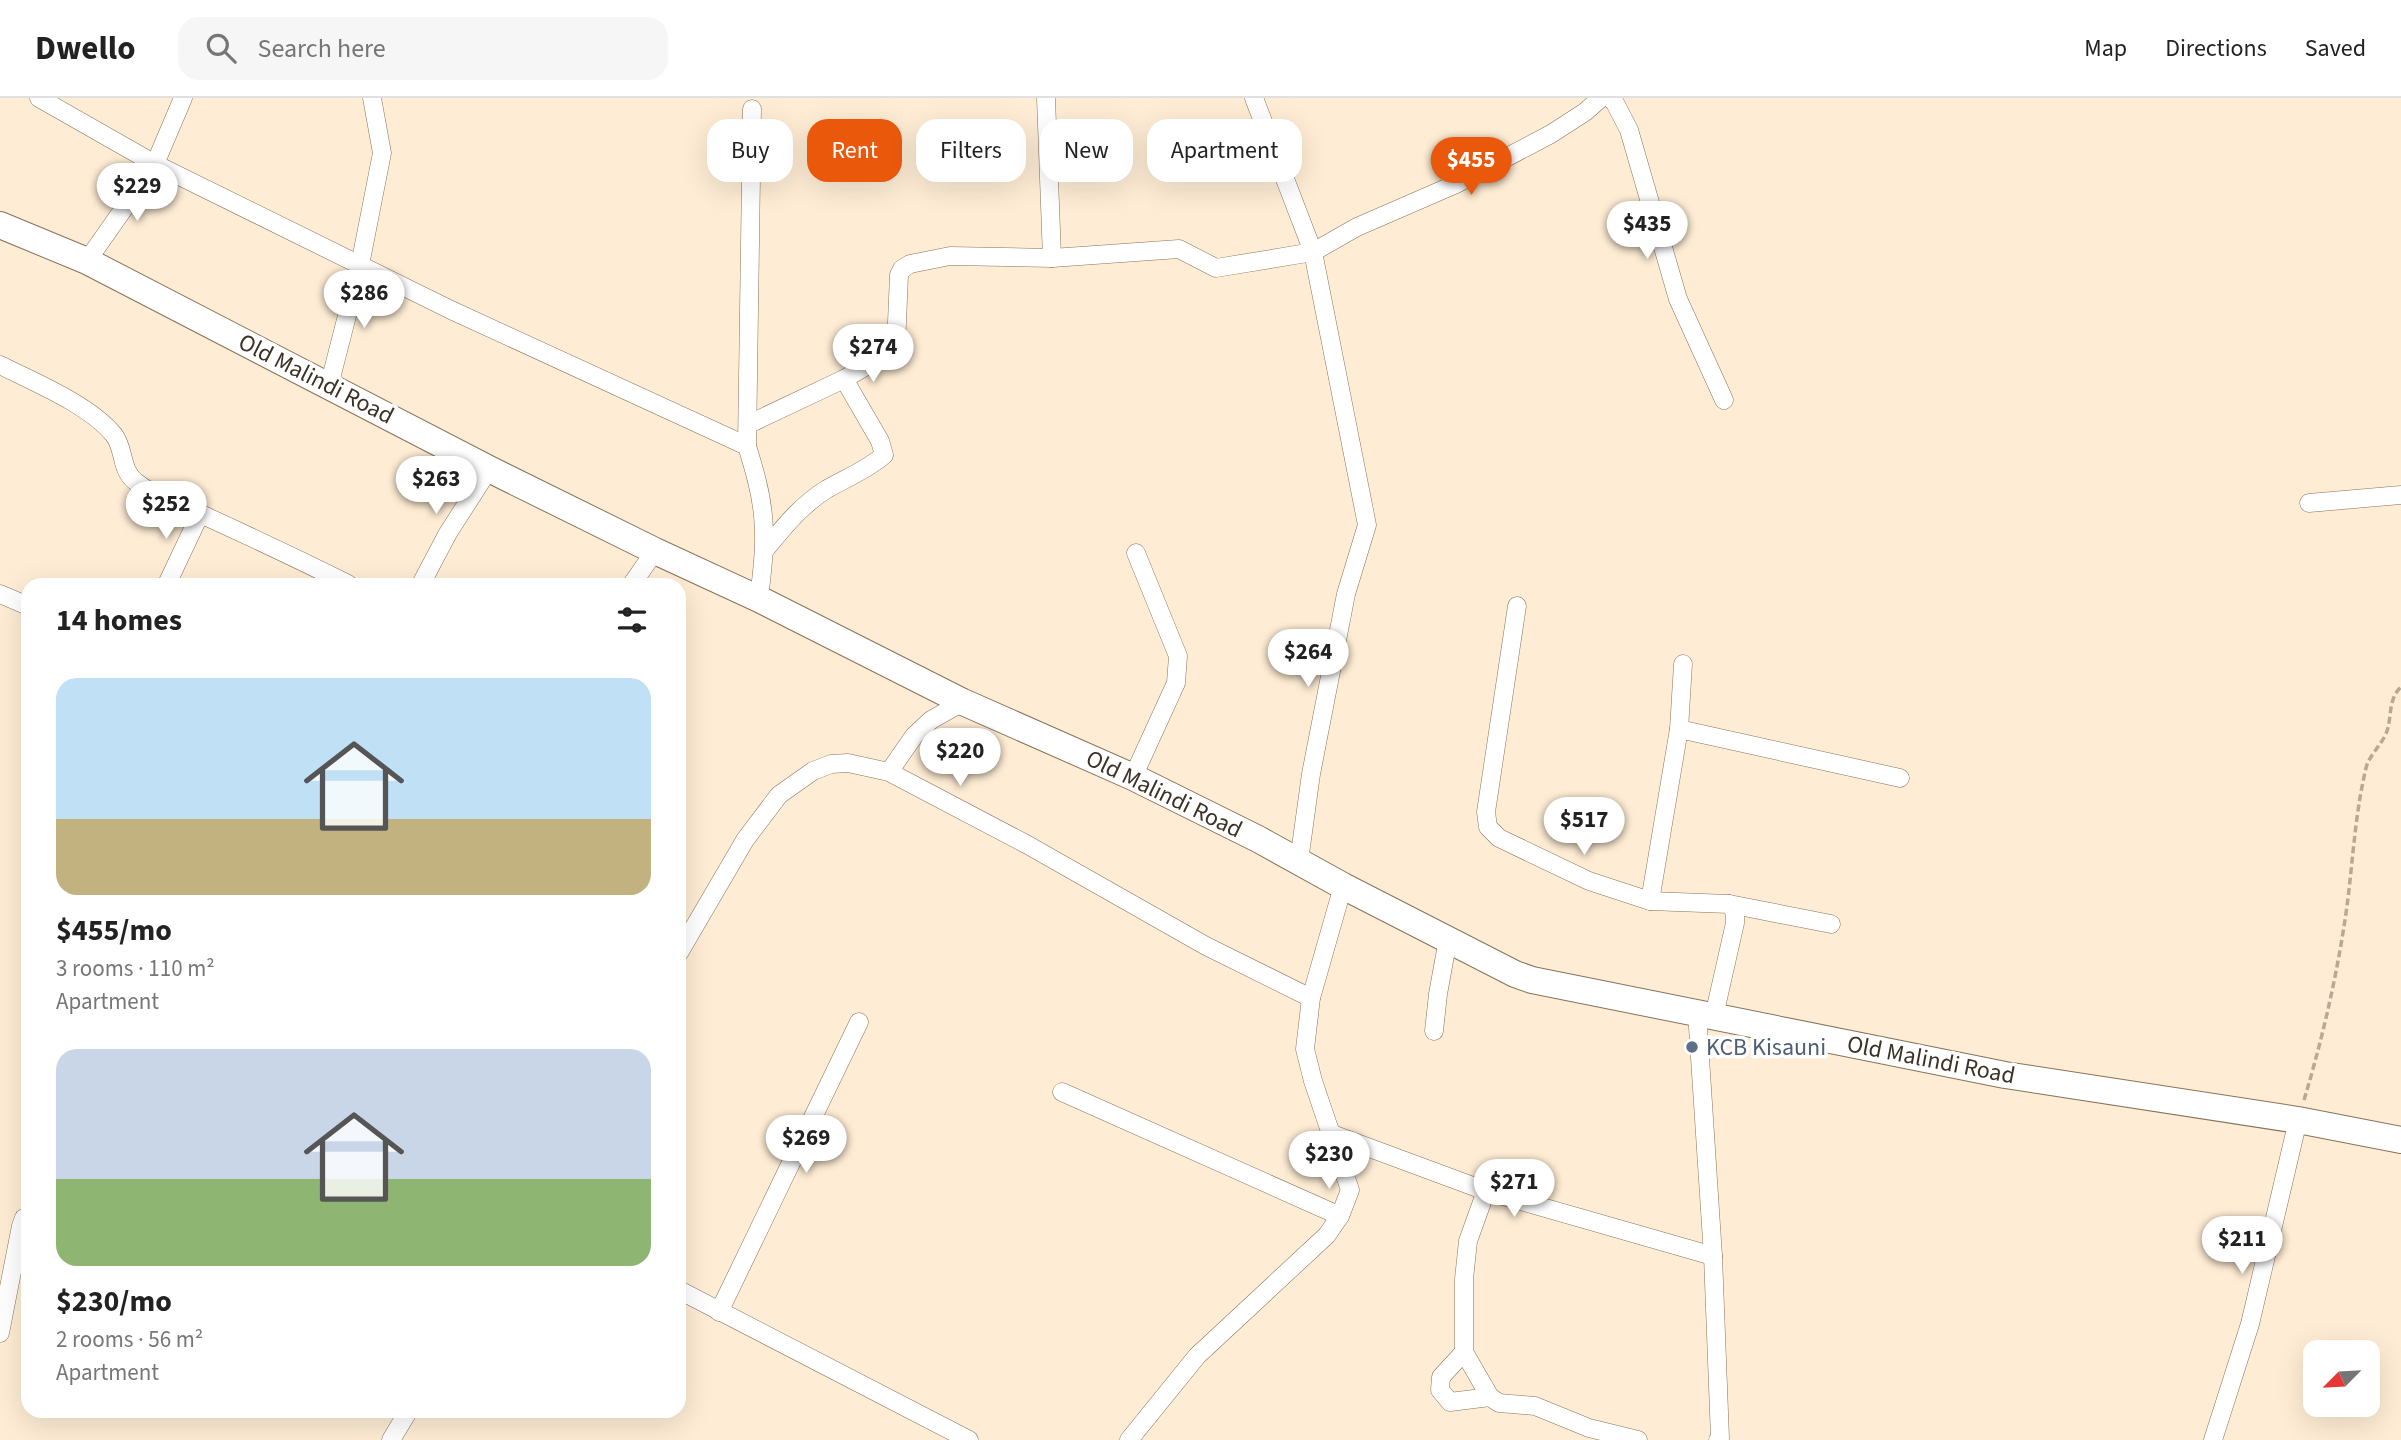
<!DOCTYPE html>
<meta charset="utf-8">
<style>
body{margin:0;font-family:"Source Sans 3",sans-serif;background:#f6f6f6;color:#222;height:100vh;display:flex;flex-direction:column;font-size:26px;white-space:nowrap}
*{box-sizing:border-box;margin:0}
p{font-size:23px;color:#767676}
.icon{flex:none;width:38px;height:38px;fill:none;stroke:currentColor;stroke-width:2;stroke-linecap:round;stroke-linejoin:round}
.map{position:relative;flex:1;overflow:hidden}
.drawer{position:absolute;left:21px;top:480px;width:665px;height:840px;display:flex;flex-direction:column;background:#fff;border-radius:21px;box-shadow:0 7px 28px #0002}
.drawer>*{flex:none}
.top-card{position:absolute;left:707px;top:21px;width:665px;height:63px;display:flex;gap:14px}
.needle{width:46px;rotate:246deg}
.buttons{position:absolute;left:2303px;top:1242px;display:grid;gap:14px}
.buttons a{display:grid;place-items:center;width:77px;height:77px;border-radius:14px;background:#fff;box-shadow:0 7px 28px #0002;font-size:35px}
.price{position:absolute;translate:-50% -60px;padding:0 16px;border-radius:24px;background:#fff;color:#222;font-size:23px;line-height:46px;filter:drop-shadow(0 2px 4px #0008)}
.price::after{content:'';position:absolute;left:50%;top:42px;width:21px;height:16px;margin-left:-10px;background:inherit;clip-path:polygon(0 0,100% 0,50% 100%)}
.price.active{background:#ea580c;color:#fff}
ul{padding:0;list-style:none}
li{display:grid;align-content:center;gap:14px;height:371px;padding:0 35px}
li span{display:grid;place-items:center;height:217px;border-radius:21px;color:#555}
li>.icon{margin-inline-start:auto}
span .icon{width:126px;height:126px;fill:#fffc;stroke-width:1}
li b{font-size:30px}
h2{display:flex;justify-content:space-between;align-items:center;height:84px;padding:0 35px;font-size:30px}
.pill{padding:0 24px;border-radius:21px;background:#fff;box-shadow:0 7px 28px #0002;font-size:24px;line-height:63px}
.pill.active{background:#ea580c;color:#fff}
header{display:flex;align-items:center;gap:42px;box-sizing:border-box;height:98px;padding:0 35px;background:#fff;border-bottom:2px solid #e0e0e0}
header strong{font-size:33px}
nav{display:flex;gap:38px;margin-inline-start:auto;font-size:24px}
.search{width:490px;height:63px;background:#f6f6f6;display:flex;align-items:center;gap:18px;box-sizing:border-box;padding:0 24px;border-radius:21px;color:#767676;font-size:26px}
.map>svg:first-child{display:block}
</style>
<header>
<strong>Dwello</strong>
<div class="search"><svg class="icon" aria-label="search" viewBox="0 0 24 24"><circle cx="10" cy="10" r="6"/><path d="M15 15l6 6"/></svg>Search here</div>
<nav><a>Map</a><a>Directions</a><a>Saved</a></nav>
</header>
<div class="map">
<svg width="2401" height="1342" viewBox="0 0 2401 1342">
<rect width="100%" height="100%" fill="#feecd4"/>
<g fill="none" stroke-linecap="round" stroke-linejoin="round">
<defs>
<g id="minor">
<path d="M 39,0 L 155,66 L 451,212 L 747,348"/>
<path d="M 1046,0 L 1052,160"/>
<path d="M 1254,0 L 1313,154 L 1367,427 L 1346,496 L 1311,676 L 1299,763"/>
<path d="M 1610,0 L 1615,5 L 1629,32 L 1678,201 L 1724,302"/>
<path d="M 752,11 L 747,348 C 754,371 761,394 763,418 C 766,446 762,474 759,501"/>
<path d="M 87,163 L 155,66 L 183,0"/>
<path d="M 0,267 C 34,284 90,307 114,337 C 125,351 120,372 136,384 C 156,400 179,407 203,417 C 251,439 300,462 348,486"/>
<path d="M 329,288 L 360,167 L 382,55 L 372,0"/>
<path d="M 749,326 L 844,281 L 889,255 L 896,248 L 899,177 L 902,171 L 910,166 L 950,158 L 1052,160 L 1179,151 L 1216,170 L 1313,154 L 1357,129 L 1456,86 L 1551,36 L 1585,14 L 1601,0"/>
<path d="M 2309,405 L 2401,397"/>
<path d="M 764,453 C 783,430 801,407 827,391 C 846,380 867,372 884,357 L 880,343 L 844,281"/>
<path d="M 167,486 L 200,416"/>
<path d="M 421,486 L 448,435 L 489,371"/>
<path d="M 632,486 L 655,453"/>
<path d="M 0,496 L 28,508"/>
<path d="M 1517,508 L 1486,714 L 1488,729 L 1499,740 L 1589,783 L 1650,803 L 1729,806 L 1735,814 L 1735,825 L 1714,918"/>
<path d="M 1679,631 L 1900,680"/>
<path d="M 889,674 L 914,638 L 931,622 L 963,604"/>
<path d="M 1133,679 L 1176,585 L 1178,558 L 1136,455"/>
<path d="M 1650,803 L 1679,631 L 1683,566"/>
<path d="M 1729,806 L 1831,826"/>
<path d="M 679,855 L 745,742 L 779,697 L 813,673 L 831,666 L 848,665 L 889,674 L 1026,746 L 1206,848 L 1311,900"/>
<path d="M 1697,914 L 1713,1158 L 1720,1340 L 1718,1342"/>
<path d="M 1434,933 L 1438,896 L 1448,841"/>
<path d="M 1062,994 L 1340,1118"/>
<path d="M 1332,1036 L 1486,1093 L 1713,1158"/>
<path d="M 1486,1093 L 1468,1143 L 1464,1181 L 1464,1254 L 1490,1299 L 1499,1305 L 1535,1308 L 1589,1330 L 1638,1342"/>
<path d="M 679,1192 L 969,1342"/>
<path d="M 719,1214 L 859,924"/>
<path d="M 0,1235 L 21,1128 L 24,1120 L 28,1118"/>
<path d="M 1464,1254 L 1441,1279 L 1440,1292 L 1450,1304 L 1490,1299"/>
<path d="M 391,1342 L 409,1312"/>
<path d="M 1129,1342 L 1197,1258 L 1327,1137 L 1340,1118 L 1350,1092 L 1313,983 L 1305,951 L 1311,900 L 1343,788"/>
<path d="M 2213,1342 L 2250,1226 L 2298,1022"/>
</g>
<path id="secondary" d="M 0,127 L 87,163 L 489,371 L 655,453 L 759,501 L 963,604 L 1133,679 L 1258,741 L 1343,788 L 1515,876 L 1532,882 L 2005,977 L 2298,1022 L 2401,1042"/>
</defs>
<use href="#minor" stroke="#877358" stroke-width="19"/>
<use href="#secondary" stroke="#877358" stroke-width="28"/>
<path stroke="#b7a995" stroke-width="3.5" stroke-dasharray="7 3.5" stroke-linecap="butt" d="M 2304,1002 C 2323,939 2338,873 2347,808 C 2353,762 2355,716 2366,670 C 2369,657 2382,647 2387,633 C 2392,618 2388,601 2401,589"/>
<use href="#minor" stroke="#fff" stroke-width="18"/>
<use href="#secondary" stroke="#fff" stroke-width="26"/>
</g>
<circle fill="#5c6f8a" stroke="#fff" stroke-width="2.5" cx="1692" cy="949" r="7"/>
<g text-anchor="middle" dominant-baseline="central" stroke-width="7" stroke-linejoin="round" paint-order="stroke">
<g font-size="24" fill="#3b3226" stroke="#fff">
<text transform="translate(316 281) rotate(27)">Old Malindi Road</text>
<text transform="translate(1164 696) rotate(26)">Old Malindi Road</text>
<text transform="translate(1931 962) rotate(11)">Old Malindi Road</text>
</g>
<g font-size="24" fill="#4e5e75" stroke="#fff" text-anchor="start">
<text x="1706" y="949">KCB Kisauni</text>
</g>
</g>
</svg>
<div class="buttons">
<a><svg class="needle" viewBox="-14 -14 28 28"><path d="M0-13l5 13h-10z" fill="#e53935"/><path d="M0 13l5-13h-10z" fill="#767676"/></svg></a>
</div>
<b class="price active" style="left:1471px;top:99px">$455</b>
<b class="price" style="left:137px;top:125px">$229</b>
<b class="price" style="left:1647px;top:163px">$435</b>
<b class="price" style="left:364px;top:232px">$286</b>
<b class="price" style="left:873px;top:286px">$274</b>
<b class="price" style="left:436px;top:418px">$263</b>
<b class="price" style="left:166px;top:443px">$252</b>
<b class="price" style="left:1308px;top:591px">$264</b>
<b class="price" style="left:960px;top:690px">$220</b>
<b class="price" style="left:1584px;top:759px">$517</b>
<b class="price" style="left:806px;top:1077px">$269</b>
<b class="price" style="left:1329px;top:1093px">$230</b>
<b class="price" style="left:1514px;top:1121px">$271</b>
<b class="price" style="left:2242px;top:1178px">$211</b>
<div class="top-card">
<a class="pill">Buy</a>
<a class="pill active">Rent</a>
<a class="pill">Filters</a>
<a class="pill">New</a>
<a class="pill">Apartment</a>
</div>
<section class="drawer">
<h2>14 homes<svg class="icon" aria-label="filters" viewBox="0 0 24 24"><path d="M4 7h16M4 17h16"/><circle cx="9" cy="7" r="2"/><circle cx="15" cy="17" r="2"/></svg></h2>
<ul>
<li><span style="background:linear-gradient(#bfe0f5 65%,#c2b280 0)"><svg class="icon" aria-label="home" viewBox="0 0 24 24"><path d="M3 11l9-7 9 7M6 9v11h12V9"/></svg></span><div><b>$455/mo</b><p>3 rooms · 110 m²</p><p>Apartment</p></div></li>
<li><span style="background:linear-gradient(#c9d6e8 60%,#8fb573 0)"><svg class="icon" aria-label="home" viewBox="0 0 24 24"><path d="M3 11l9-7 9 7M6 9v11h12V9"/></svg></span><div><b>$230/mo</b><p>2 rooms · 56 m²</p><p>Apartment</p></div></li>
</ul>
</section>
</div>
